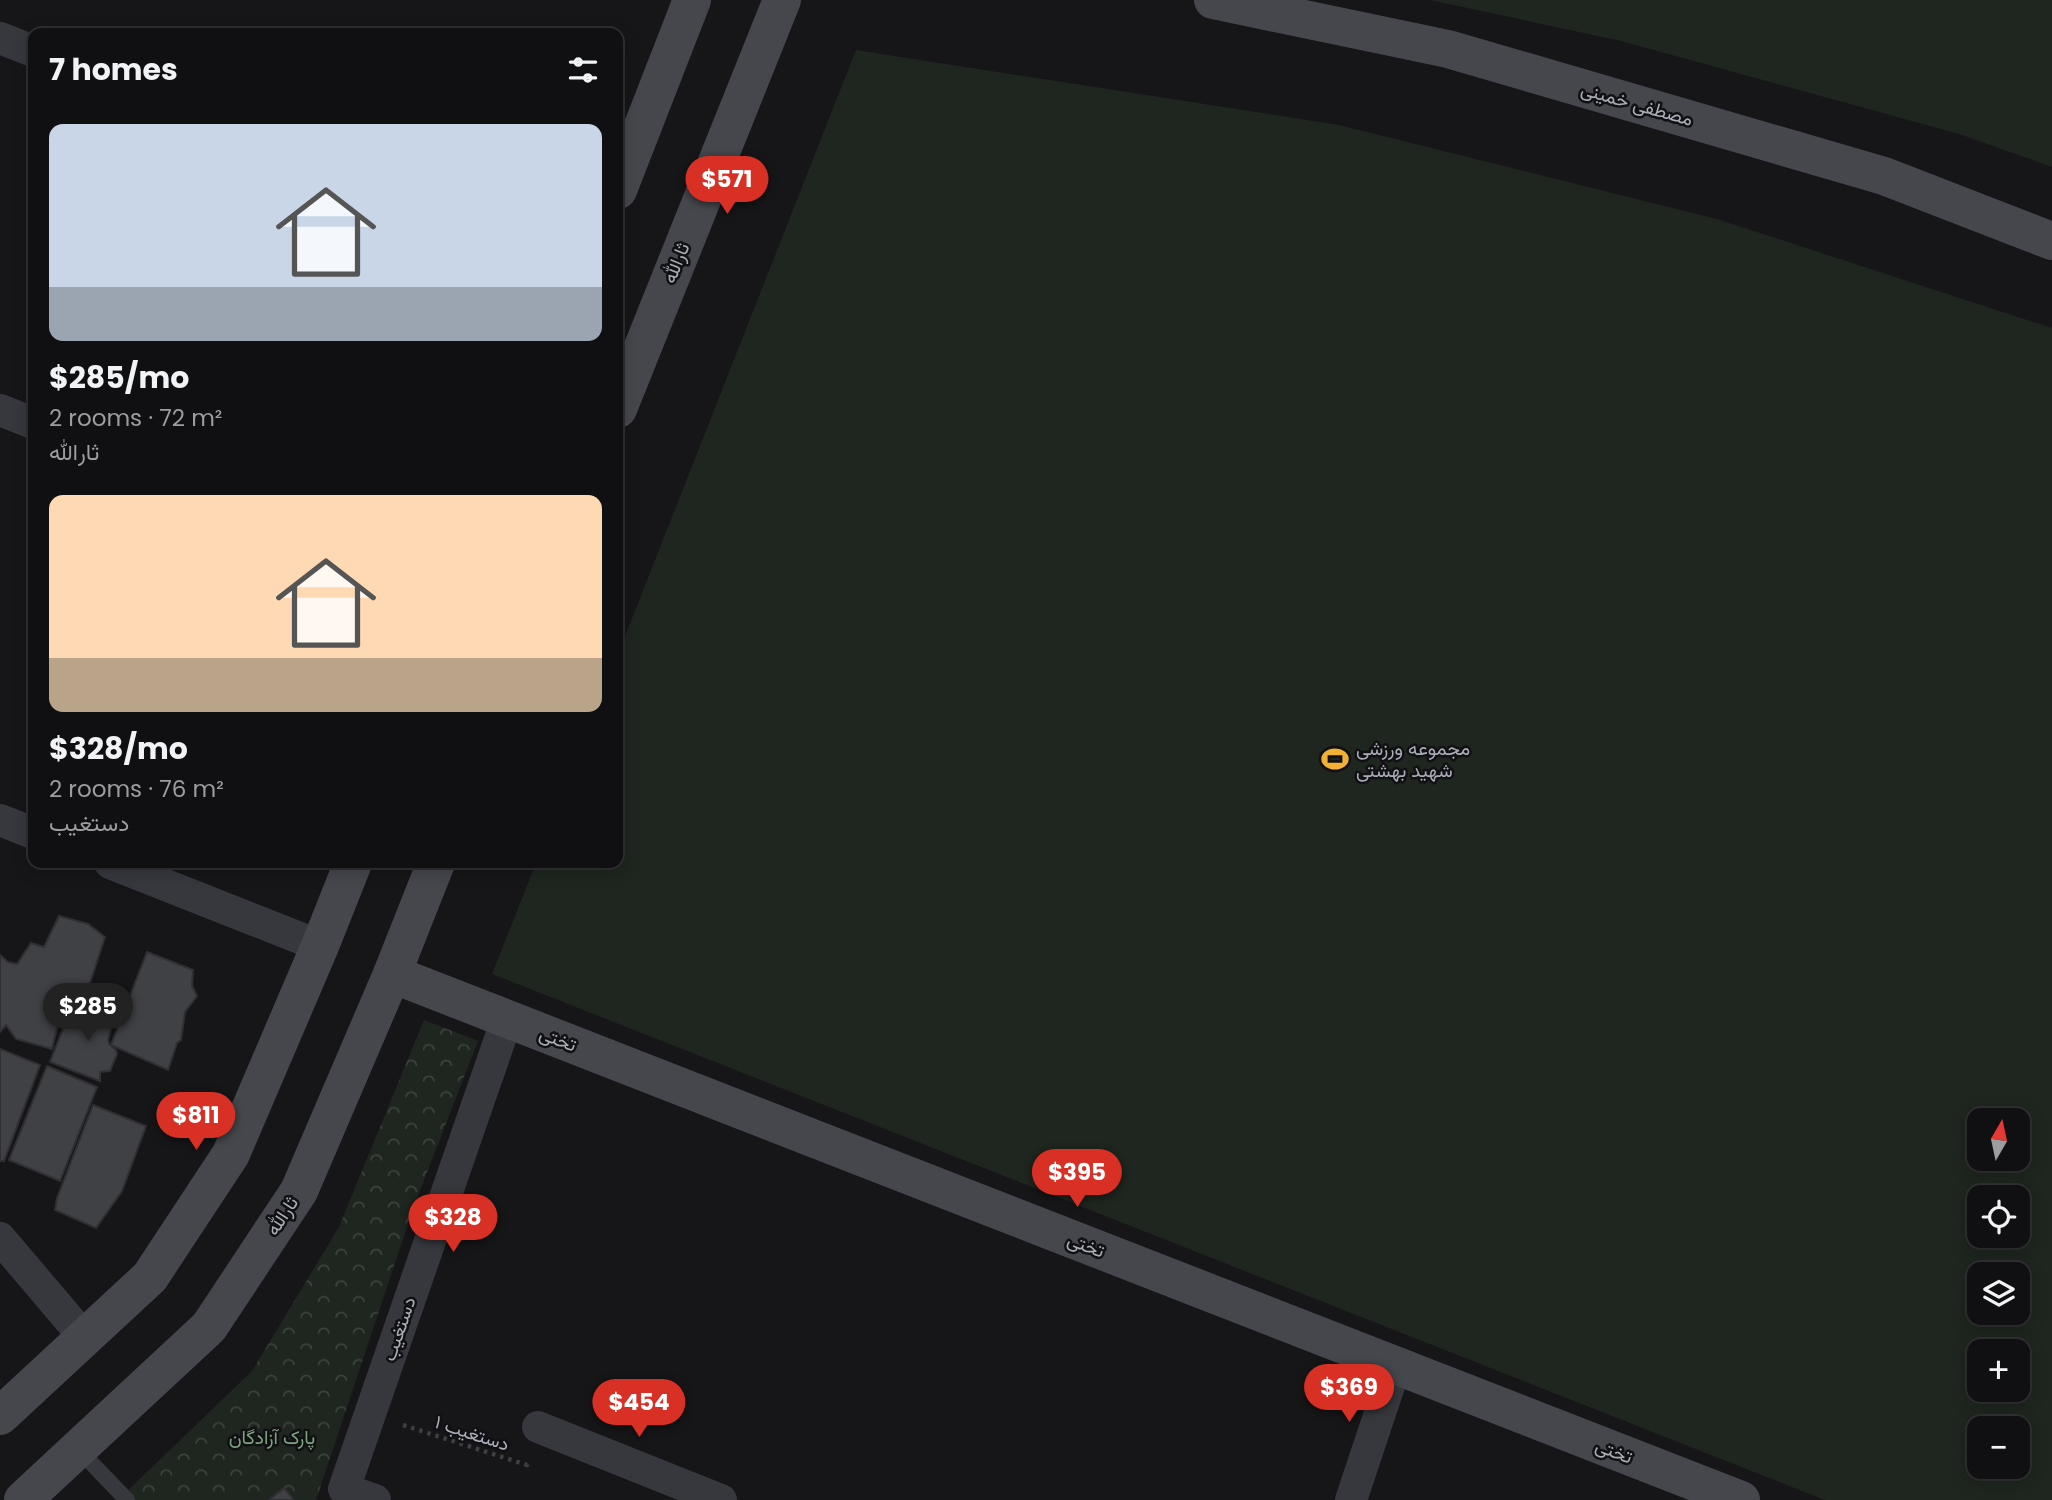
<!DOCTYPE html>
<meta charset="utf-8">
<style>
body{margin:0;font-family:Poppins,Vazirmatn,sans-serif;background:#1e1e20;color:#f1f3f6;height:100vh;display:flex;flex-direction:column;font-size:26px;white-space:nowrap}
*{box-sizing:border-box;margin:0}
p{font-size:23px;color:#9c9d9f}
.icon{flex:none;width:38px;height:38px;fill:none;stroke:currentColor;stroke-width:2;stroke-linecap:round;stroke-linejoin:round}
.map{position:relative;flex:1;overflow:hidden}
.side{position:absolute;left:28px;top:28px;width:595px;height:840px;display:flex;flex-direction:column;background:#101012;border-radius:14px;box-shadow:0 4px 18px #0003,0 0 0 2px #303032}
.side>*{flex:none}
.needle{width:46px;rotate:9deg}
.tools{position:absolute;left:1967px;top:1108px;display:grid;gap:14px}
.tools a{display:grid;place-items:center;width:63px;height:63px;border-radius:14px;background:#101012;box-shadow:0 4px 18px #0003,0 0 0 2px #303032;font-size:35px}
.price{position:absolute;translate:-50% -60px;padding:0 16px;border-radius:24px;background:#d93025;color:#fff;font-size:23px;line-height:46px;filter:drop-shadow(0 2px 4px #0008)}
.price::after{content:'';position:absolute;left:50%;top:42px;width:21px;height:16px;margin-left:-10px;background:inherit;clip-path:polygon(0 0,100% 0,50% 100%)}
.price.selected{background:#222;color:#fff}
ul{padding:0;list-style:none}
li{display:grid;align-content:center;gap:14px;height:371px;padding:0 21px}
li span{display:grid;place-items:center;height:217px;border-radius:14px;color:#555}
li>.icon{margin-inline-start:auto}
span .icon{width:126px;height:126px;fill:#fffc;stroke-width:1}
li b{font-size:30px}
h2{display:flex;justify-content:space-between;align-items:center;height:84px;padding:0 21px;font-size:30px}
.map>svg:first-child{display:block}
</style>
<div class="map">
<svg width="2052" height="1500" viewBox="0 0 2052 1500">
<defs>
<pattern id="forest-crowns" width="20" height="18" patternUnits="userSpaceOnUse" patternTransform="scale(1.75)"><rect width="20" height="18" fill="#1e261f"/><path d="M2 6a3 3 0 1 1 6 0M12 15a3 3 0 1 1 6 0" fill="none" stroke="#3c433d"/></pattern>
</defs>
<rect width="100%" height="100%" fill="#161618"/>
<path fill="url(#forest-crowns)" d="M 424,1020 L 478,1041 L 414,1206 L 316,1500 L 118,1500 L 252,1371 L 339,1227 Z"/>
<g fill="#1e261f" fill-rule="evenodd">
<path d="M 1430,0 L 2052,0 L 2052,167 L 1959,134 L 1621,41 Z"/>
<path d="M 856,50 L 1339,125 L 1717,219 L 2052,328 L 2052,1500 L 1825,1500 L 492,974 L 536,863 L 618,863 L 618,654 ZM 1979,1120 L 2018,1120 L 2018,1158 L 1979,1158 ZM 1979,1197 L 2018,1197 L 2018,1236 L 1979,1236 ZM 1979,1274 L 2018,1274 L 2018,1312 L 1979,1312 ZM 1979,1351 L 2018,1351 L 2018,1390 L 1979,1390 ZM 1979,1428 L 2018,1428 L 2018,1466 L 1979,1466 Z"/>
</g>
<g fill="#404145" stroke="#303034" stroke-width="2">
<path d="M 59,916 L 88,924 L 105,937 L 90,983 L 78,987 L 60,1015 L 52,1049 L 16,1039 L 6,1025 L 0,1032 L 0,955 L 8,962 L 17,964 L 31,943 L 44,947 Z"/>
<path d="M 147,952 L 193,970 L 192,986 L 197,996 L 185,1012 L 181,1040 L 177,1043 L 168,1070 L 111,1045 Z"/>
<path d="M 97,1000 L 105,1001 L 117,1007 L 108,1040 L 109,1044 L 116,1050 L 117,1054 L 110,1071 L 100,1072 L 100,1081 L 50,1062 L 68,1016 L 87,1025 Z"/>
<path d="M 0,1049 L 40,1065 L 4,1161 L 0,1161 Z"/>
<path d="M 47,1066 L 97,1087 L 60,1181 L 9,1160 Z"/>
<path d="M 93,1105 L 146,1126 L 122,1191 L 96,1228 L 55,1210 L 57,1198 Z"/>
<path d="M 284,1488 L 294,1500 L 269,1500 Z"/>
</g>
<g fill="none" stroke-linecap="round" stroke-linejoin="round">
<path stroke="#3d3f44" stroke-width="4.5" stroke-dasharray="3.5 5" stroke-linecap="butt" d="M 403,1425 L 527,1465 L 528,1461"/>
<path stroke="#37383d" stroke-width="16" d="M 78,1449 L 127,1500"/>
<g stroke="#37383d" stroke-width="32">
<path d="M 0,38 L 33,51"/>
<path d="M 0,410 L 33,423"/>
<path d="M 0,820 L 33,833"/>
<path d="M 110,863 L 320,946"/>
<path d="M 0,1238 L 84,1337"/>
<path d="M 538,1427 L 721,1500"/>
<path d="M 375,1500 L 344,1489 L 507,1019"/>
<path d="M 1351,1500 L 1396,1365"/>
</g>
<g stroke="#45474d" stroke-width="38">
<path d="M 1213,0 L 1448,49 L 1884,176 L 2052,241"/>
<path d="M 618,190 L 692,0"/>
<path d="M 618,409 L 782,0"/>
<path d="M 392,974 L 1741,1500"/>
<path d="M 0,1416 L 150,1277 L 231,1154 L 320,946 L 353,863"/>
<path d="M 23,1500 L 209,1327 L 299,1191 L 392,974 L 436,863"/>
</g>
</g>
<defs>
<symbol id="stadium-bare" viewBox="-9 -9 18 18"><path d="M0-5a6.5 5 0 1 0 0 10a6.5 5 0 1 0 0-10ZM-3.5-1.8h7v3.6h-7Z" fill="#f2b134" stroke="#111113" stroke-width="2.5" paint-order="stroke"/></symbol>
</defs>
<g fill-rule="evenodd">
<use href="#stadium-bare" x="1316" y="740" width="38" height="38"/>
</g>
<g text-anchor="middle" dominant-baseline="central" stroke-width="5" stroke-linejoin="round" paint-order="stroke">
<g font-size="19" fill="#a8adb8" stroke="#111113">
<text transform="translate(1637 104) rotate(16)">مصطفی خمینی</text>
<text transform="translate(676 263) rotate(-68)">ثارالله</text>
<text transform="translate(558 1039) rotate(21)">تختی</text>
<text transform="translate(282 1216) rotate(-57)">ثارالله</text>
<text transform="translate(1086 1245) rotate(21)">تختی</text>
<text transform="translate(399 1329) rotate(-71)">دستغیب</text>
<text transform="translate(472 1433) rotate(18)">دستغیب ۱</text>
<text transform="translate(1614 1451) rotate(21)">تختی</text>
</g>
<g font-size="19" fill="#a8adb8" stroke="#111113" text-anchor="start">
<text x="1356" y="748">مجموعه ورزشی<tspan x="1356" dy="22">شهید بهشتی</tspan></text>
</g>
<g font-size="19" fill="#7fa381" stroke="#111113">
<text x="272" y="1437">پارک آزادگان</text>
</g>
</g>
</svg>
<div class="tools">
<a><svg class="needle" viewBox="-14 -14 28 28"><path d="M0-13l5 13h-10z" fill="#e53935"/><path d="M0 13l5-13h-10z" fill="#9c9d9f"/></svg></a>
<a><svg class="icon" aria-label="locate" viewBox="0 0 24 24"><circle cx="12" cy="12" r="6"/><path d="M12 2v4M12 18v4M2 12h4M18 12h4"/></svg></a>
<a><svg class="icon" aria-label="layers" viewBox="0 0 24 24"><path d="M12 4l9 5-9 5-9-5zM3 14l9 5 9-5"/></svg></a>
<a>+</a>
<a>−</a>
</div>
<b class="price" style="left:727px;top:216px">$571</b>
<b class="price selected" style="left:88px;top:1043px">$285</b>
<b class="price" style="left:196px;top:1152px">$811</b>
<b class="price" style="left:1077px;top:1209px">$395</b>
<b class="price" style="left:453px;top:1254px">$328</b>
<b class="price" style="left:1349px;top:1424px">$369</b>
<b class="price" style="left:639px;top:1439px">$454</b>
<section class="side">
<h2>7 homes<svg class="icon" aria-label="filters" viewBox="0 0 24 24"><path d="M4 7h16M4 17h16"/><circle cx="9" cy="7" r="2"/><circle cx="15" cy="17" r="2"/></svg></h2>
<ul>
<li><span style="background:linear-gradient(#c9d6e8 75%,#9aa5b1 0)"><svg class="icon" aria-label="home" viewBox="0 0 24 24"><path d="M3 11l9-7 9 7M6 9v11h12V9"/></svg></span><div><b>$285/mo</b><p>2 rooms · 72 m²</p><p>ثارالله</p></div></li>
<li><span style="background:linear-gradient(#ffd9b3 75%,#b9a48a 0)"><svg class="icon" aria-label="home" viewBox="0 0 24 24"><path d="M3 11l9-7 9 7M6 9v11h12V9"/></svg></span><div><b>$328/mo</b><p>2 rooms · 76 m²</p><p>دستغیب</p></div></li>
</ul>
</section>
</div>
